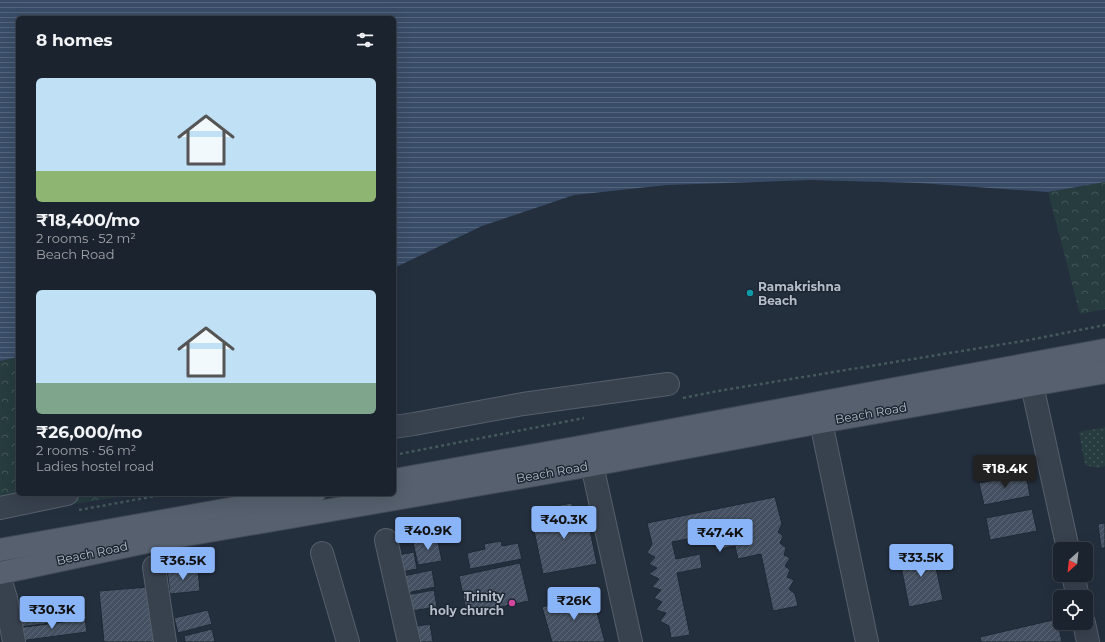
<!DOCTYPE html>
<meta charset="utf-8">
<style>
body{margin:0;font-family:Montserrat,sans-serif;background:#242b36;color:#f1f3f6;height:100vh;display:flex;flex-direction:column;font-size:15px;white-space:nowrap}
*{box-sizing:border-box;margin:0}
p{font-size:13px;color:#a0a4aa}
.icon{flex:none;width:22px;height:22px;fill:none;stroke:currentColor;stroke-width:2;stroke-linecap:round;stroke-linejoin:round}
.map{position:relative;flex:1;overflow:hidden}
.sheet{position:absolute;left:16px;top:16px;width:380px;height:480px;display:flex;flex-direction:column;background:#1b232e;border-radius:6px;box-shadow:0 4px 16px #0002,0 0 0 1px #39404a}
.sheet>*{flex:none}
.needle{width:26px;rotate:207deg}
.fabs{position:absolute;left:1053px;top:542px;display:grid;gap:8px}
.fabs a{display:grid;place-items:center;width:40px;height:40px;border-radius:6px;background:#1b232e;box-shadow:0 4px 16px #0002,0 0 0 1px #39404a;font-size:20px}
.price{position:absolute;translate:-50% -34px;padding:0 9px;border-radius:4px;background:#8ab4f8;color:#111;font-size:13px;line-height:26px;filter:drop-shadow(0 1px 2px #0008)}
.price::after{content:'';position:absolute;left:50%;top:24px;width:12px;height:9px;margin-left:-6px;background:inherit;clip-path:polygon(0 0,100% 0,50% 100%)}
.price.current{background:#222;color:#fff}
ul{padding:0;list-style:none}
li{display:grid;align-content:center;gap:8px;height:212px;padding:0 20px}
li span{display:grid;place-items:center;height:124px;border-radius:6px;color:#555}
li>.icon{margin-inline-start:auto}
span .icon{width:72px;height:72px;fill:#fffc;stroke-width:1}
li b{font-size:17px}
h2{display:flex;justify-content:space-between;align-items:center;height:48px;padding:0 20px;font-size:17px}
.map>svg:first-child{display:block}
</style>
<div class="map">
<svg width="1105" height="642" viewBox="0 0 1105 642">
<defs>
<pattern id="grass-dots" width="8" height="8" patternUnits="userSpaceOnUse"><rect width="8" height="8" fill="#263c3f"/><path d="M2 2h.1M6 6h.1" fill="none" stroke="#435659" stroke-width="1.8" stroke-linecap="round"/></pattern>
<pattern id="park-crowns" width="20" height="18" patternUnits="userSpaceOnUse"><rect width="20" height="18" fill="#263c3f"/><path d="M2 6a3 3 0 1 1 6 0M12 15a3 3 0 1 1 6 0" fill="none" stroke="#435659"/></pattern>
<pattern id="water-rules" width="6" height="5" patternUnits="userSpaceOnUse"><rect width="6" height="5" fill="#394c67"/><path d="M0 2.5h6" fill="none" stroke="#53647b"/></pattern>
<pattern id="building-hatch" width="6" height="6" patternUnits="userSpaceOnUse"><rect width="6" height="6" fill="#455162"/><path d="M-1 1l2-2M0 6l6-6M5 7l2-2" fill="none" stroke="#5d6877"/></pattern>
</defs>
<rect width="100%" height="100%" fill="#242f3e"/>
<path fill="url(#grass-dots)" d="M 1105,427 L 1105,466 L 1097,468 L 1085,465 L 1079,432 Z"/>
<g fill="url(#park-crowns)">
<path d="M 1105,182 L 1105,309 L 1080,314 L 1048,192 Z"/>
<path d="M 18,357 L 18,494 L 137,494 L 0,516 L 0,361 Z"/>
</g>
<path fill="url(#water-rules)" d="M 0,0 L 1105,0 L 1105,182 L 1048,192 L 919,183 L 811,180 L 667,185 L 574,195 L 482,226 L 394,268 L 394,18 L 18,18 L 18,357 L 0,361 Z"/>
<g fill="url(#building-hatch)" stroke="#1f2835">
<path d="M 1026,474 L 1030,496 L 984,505 L 979,483 Z"/>
<path d="M 775,497 L 782,524 L 778,532 L 783,536 L 780,543 L 786,548 L 784,555 L 790,558 L 785,566 L 790,570 L 787,577 L 794,580 L 789,589 L 795,594 L 798,606 L 773,611 L 761,554 L 738,559 L 735,546 L 716,550 L 713,534 L 672,542 L 676,559 L 700,554 L 702,568 L 677,573 L 690,635 L 671,638 L 669,626 L 660,621 L 666,613 L 656,610 L 662,602 L 654,598 L 661,590 L 652,587 L 659,579 L 649,574 L 657,568 L 649,564 L 655,557 L 647,553 L 652,544 L 647,523 Z"/>
<path d="M 572,503 L 574,513 L 586,511 L 597,564 L 543,574 L 532,521 L 547,518 L 545,508 Z"/>
<path d="M 1032,509 L 1037,531 L 990,540 L 986,518 Z"/>
<path d="M 1105,523 L 1105,548 L 1101,548 L 1098,524 Z"/>
<path d="M 437,537 L 442,561 L 418,565 L 413,542 Z"/>
<path d="M 501,541 L 502,546 L 518,543 L 522,559 L 470,569 L 467,553 L 485,549 L 484,544 Z"/>
<path d="M 932,549 L 943,600 L 909,607 L 899,556 Z"/>
<path d="M 414,552 L 417,569 L 396,573 L 393,556 Z"/>
<path d="M 520,563 L 529,601 L 467,614 L 459,576 Z"/>
<path d="M 186,567 L 186,572 L 198,570 L 200,591 L 170,594 L 167,569 Z"/>
<path d="M 432,570 L 435,587 L 402,594 L 399,577 Z"/>
<path d="M 149,587 L 154,642 L 104,642 L 99,591 Z"/>
<path d="M 434,590 L 437,607 L 404,612 L 401,596 Z"/>
<path d="M 592,594 L 605,642 L 552,642 L 542,607 Z"/>
<path d="M 81,601 L 82,610 L 85,609 L 86,619 L 19,627 L 19,609 Z"/>
<path d="M 208,610 L 212,624 L 178,633 L 174,618 Z"/>
<path d="M 85,619 L 87,632 L 19,641 L 17,628 Z"/>
<path d="M 1057,619 L 1062,642 L 981,642 L 980,637 Z"/>
<path d="M 430,624 L 433,642 L 413,642 L 411,627 Z"/>
<path d="M 212,629 L 215,642 L 185,642 L 184,636 Z"/>
</g>
<g fill="none" stroke-linecap="round" stroke-linejoin="round">
<defs>
<g id="minor">
<path d="M 1027,367 L 1032,385 L 1068,549"/>
<path d="M 821,422 L 867,642"/>
<path d="M 394,427 L 414,424 L 523,404 L 668,384"/>
<path d="M 592,465 L 631,642"/>
<path d="M 0,508 L 67,494"/>
<path d="M 386,540 L 409,642"/>
<path d="M 322,553 L 348,642"/>
<path d="M 154,567 L 165,642"/>
<path d="M 1073,575 L 1078,597"/>
<path d="M 0,579 L 6,598 L 14,642"/>
<path d="M 1084,623 L 1088,642"/>
</g>
<g id="major">
<path d="M 394,480 L 586,446 L 1105,350"/>
<path d="M 0,550 L 314,494"/>
<path d="M 0,573 L 151,541 L 592,465 L 821,422 L 1105,372"/>
</g>
</defs>
<use href="#minor" stroke="#565f6c" stroke-width="24"/>
<use href="#major" stroke="#414a57" stroke-width="24"/>
<g stroke="#44595c" stroke-width="2.5" stroke-dasharray="3 3" stroke-linecap="butt">
<path d="M 683,398 L 718,391 L 1029,340 L 1105,325"/>
<path d="M 394,455 L 584,418"/>
<path d="M 79,510 L 167,494"/>
</g>
<use href="#minor" stroke="#38414e" stroke-width="22"/>
<use href="#major" stroke="#56606e" stroke-width="22"/>
</g>
<circle fill="#0f9aa8" stroke="#1d2633" stroke-width="1.5" cx="750" cy="293" r="4"/>
<circle fill="#d1479c" stroke="#1d2633" stroke-width="1.5" cx="512" cy="603" r="4"/>
<g text-anchor="middle" dominant-baseline="central" stroke-width="3" stroke-linejoin="round" paint-order="stroke">
<g font-size="12" font-weight="bold" fill="#b4bcc9" stroke="#1d2633" text-anchor="start">
<text x="758" y="286">Ramakrishna<tspan x="758" dy="14">Beach</tspan></text>
<text x="504" y="596" text-anchor="end">Trinity<tspan x="504" dy="14">holy church</tspan></text>
</g>
<g font-size="12" fill="#b4bcc9" stroke="#1d2633">
<text transform="translate(871 413) rotate(-10)">Beach Road</text>
<text transform="translate(552 472) rotate(-10)">Beach Road</text>
<text transform="translate(92 553) rotate(-12)">Beach Road</text>
</g>
</g>
</svg>
<div class="fabs">
<a><svg class="needle" viewBox="-14 -14 28 28"><path d="M0-13l5 13h-10z" fill="#e53935"/><path d="M0 13l5-13h-10z" fill="#a0a4aa"/></svg></a>
<a><svg class="icon" aria-label="locate" viewBox="0 0 24 24"><circle cx="12" cy="12" r="6"/><path d="M12 2v4M12 18v4M2 12h4M18 12h4"/></svg></a>
</div>
<b class="price current" style="left:1005px;top:489px">₹18.4K</b>
<b class="price" style="left:564px;top:540px">₹40.3K</b>
<b class="price" style="left:428px;top:551px">₹40.9K</b>
<b class="price" style="left:720px;top:553px">₹47.4K</b>
<b class="price" style="left:921px;top:578px">₹33.5K</b>
<b class="price" style="left:183px;top:581px">₹36.5K</b>
<b class="price" style="left:574px;top:621px">₹26K</b>
<b class="price" style="left:52px;top:630px">₹30.3K</b>
<section class="sheet">
<h2>8 homes<svg class="icon" aria-label="filters" viewBox="0 0 24 24"><path d="M4 7h16M4 17h16"/><circle cx="9" cy="7" r="2"/><circle cx="15" cy="17" r="2"/></svg></h2>
<ul>
<li><span style="background:linear-gradient(#bfe0f5 75%,#8fb573 0)"><svg class="icon" aria-label="home" viewBox="0 0 24 24"><path d="M3 11l9-7 9 7M6 9v11h12V9"/></svg></span><div><b>₹18,400/mo</b><p>2 rooms · 52 m²</p><p>Beach Road</p></div></li>
<li><span style="background:linear-gradient(#bfe0f5 75%,#7fa58c 0)"><svg class="icon" aria-label="home" viewBox="0 0 24 24"><path d="M3 11l9-7 9 7M6 9v11h12V9"/></svg></span><div><b>₹26,000/mo</b><p>2 rooms · 56 m²</p><p>Ladies hostel road</p></div></li>
</ul>
</section>
</div>
